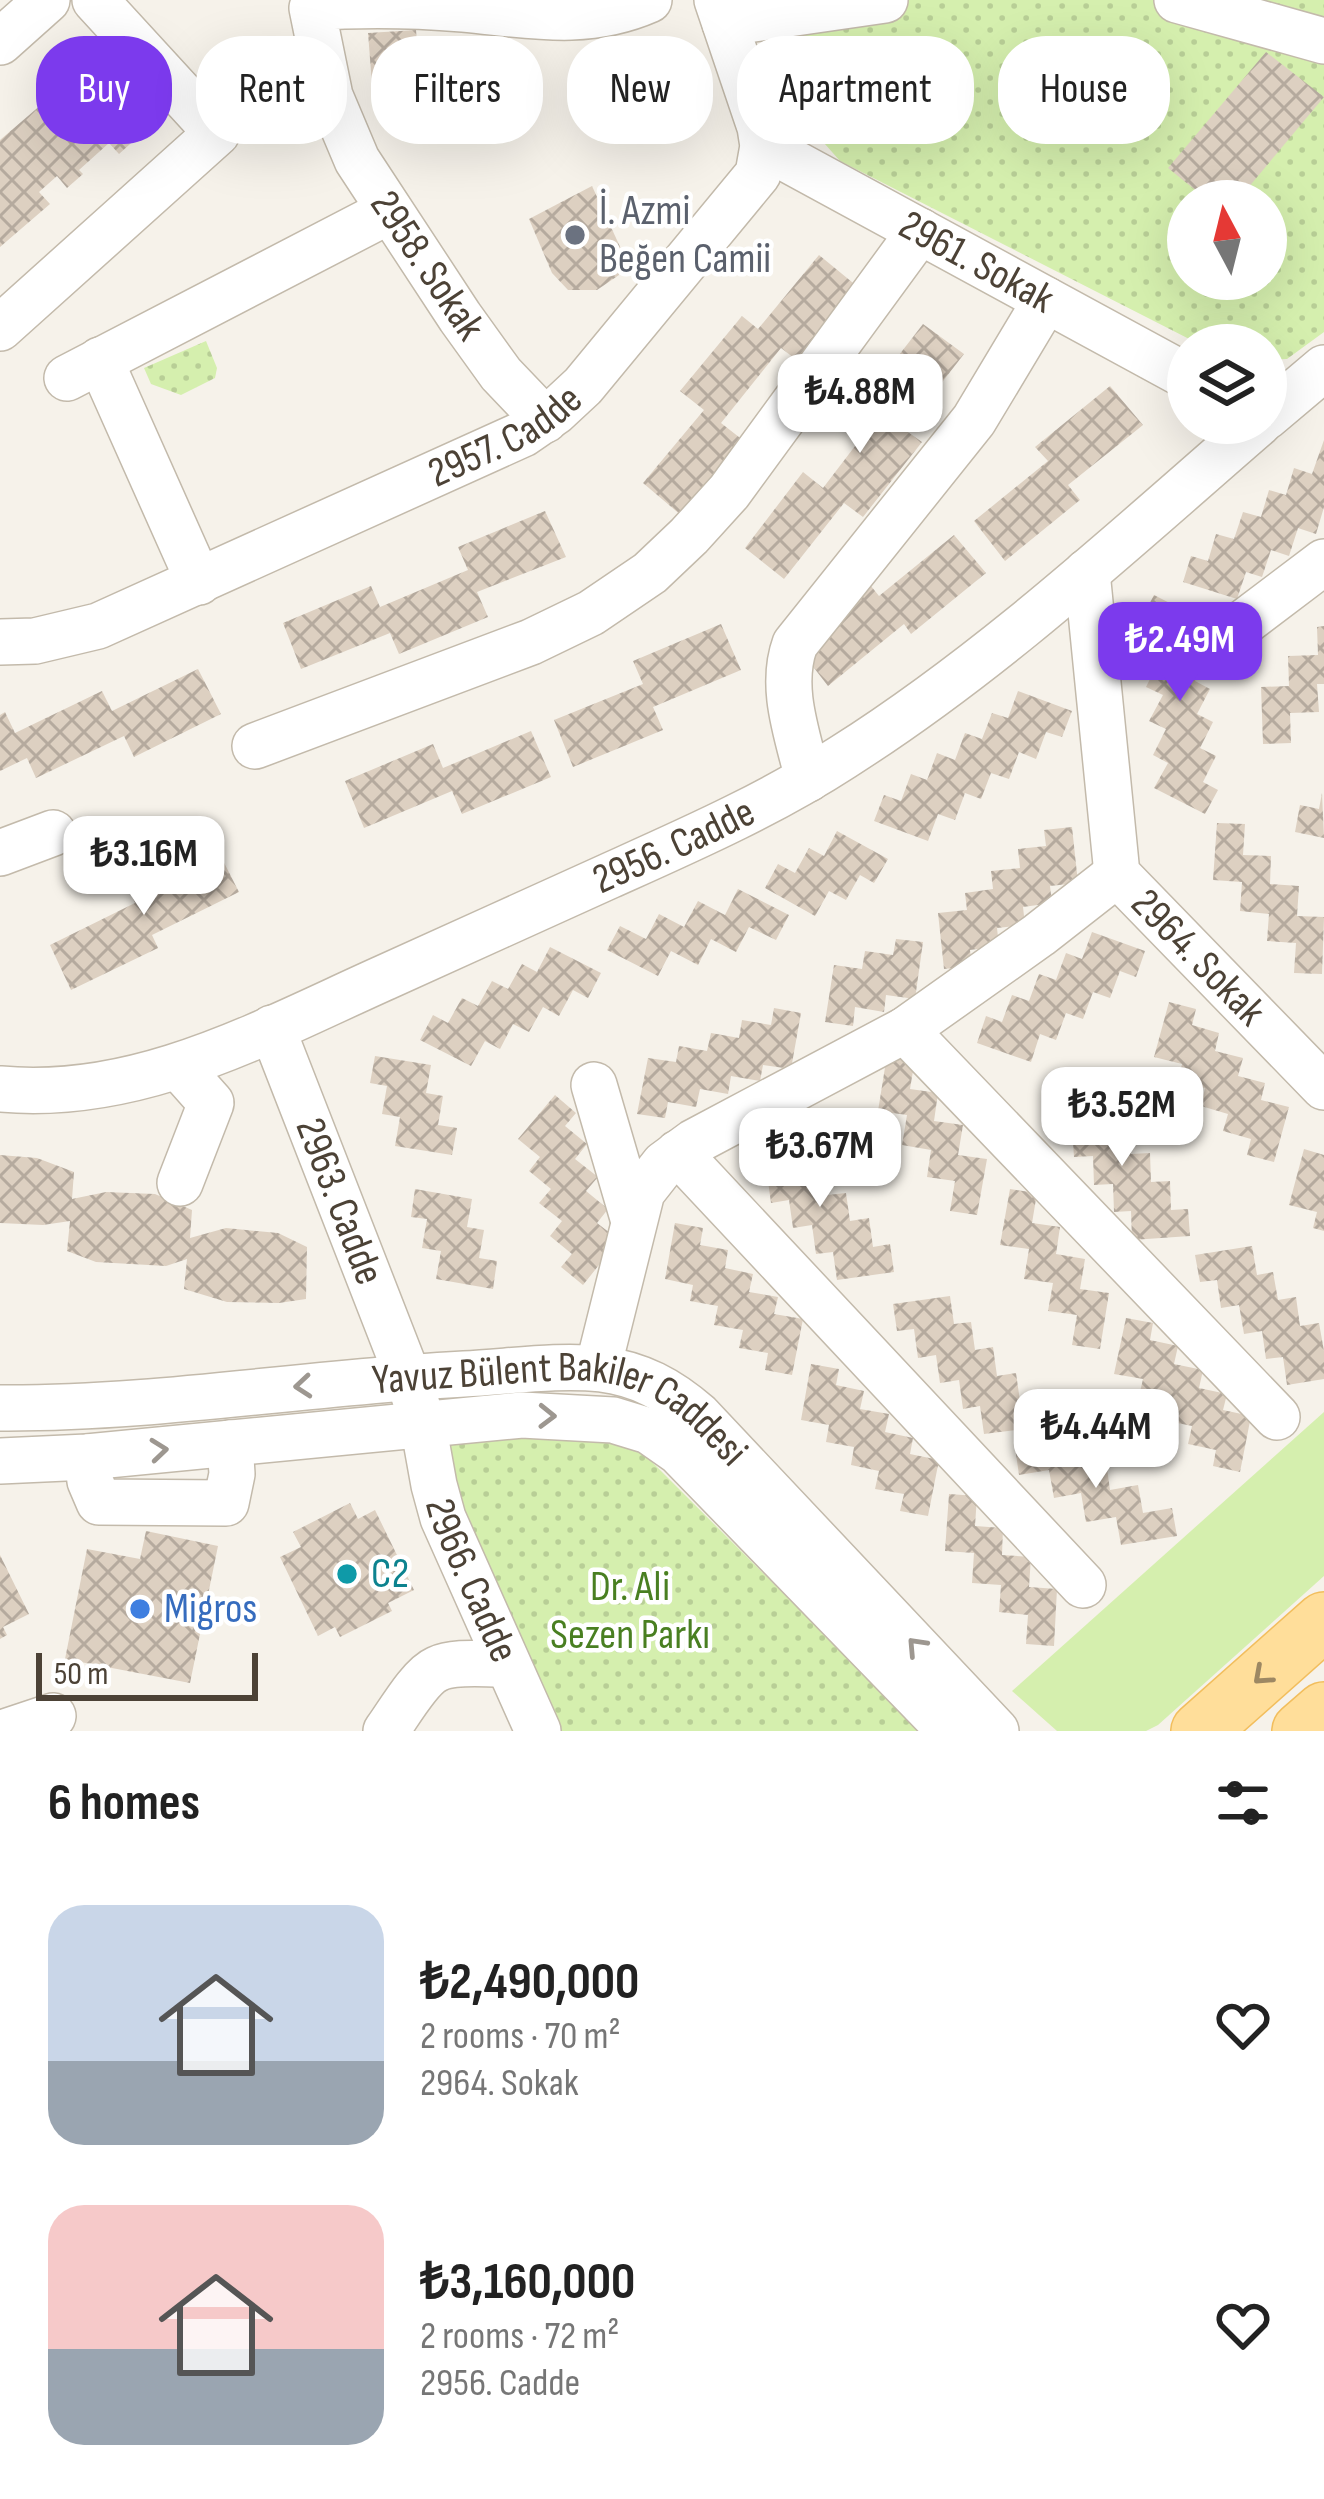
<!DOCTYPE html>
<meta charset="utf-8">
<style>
body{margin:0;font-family:"Sofia Sans Condensed",sans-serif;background:#f6f6f6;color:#222;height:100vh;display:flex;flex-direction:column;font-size:45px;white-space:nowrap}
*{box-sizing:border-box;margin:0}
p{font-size:39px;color:#767676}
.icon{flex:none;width:66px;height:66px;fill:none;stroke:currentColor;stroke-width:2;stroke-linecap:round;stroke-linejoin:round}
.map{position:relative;height:1731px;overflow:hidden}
.side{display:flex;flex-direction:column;background:#fff;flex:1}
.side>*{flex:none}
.banner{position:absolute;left:36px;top:36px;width:1254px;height:108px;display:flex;gap:24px}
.needle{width:78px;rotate:353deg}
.buttons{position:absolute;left:1167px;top:180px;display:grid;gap:24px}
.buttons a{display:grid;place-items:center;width:120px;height:120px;border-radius:50%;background:#fff;box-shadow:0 12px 48px #0002;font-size:60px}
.scale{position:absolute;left:36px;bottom:30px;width:222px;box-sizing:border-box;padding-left:12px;border:6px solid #4c4236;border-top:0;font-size:33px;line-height:42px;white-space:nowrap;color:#4c4236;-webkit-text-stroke:9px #fff;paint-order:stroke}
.price{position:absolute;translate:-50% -102px;padding:0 27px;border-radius:24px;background:#fff;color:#222;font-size:39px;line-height:78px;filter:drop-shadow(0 3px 6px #0008)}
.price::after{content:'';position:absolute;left:50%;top:72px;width:36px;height:27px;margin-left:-18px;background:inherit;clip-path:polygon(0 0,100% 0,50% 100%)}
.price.on{background:#7c3aed;color:#fff}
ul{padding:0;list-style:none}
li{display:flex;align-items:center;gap:36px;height:300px;padding:0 48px}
li span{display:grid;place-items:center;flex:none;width:336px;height:240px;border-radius:36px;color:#555}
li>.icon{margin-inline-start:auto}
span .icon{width:144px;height:144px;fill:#fffc;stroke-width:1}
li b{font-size:51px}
h2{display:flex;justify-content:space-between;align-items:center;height:144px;padding:0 48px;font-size:51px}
.pill{padding:0 42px;border-radius:48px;background:#fff;box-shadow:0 12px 48px #0002;font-size:42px;line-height:108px}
.pill.on{background:#7c3aed;color:#fff}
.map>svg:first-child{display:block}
</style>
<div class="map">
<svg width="1324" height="1731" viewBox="0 0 1324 1731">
<defs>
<pattern id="park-dots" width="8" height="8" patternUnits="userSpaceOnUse" patternTransform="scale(3)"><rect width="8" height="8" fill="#d5efae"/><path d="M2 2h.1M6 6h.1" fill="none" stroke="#b8ce96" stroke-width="1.8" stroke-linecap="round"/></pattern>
<pattern id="building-cross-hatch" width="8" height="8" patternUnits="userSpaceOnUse" patternTransform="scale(3)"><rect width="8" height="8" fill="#ddd0c1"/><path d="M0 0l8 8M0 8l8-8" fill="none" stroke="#b5aa9e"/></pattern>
</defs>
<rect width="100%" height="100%" fill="#f6f2ea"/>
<path fill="#d5efae" d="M 1324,1412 L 1324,1576 L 1158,1725 L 1146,1731 L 1057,1731 L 1012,1691 Z"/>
<g fill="url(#park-dots)" fill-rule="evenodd">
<path d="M 763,0 L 1324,0 L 1324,332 L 1287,359 L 1266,360 L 1266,345 L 1201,345 L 840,161 L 801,117 ZM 1188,201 L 1266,201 L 1266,279 L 1188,279 Z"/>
<path d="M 206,341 L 217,368 L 215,378 L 181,395 L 151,384 L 144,368 Z"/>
<path d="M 584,1432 L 645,1455 L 921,1731 L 548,1731 L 441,1461 L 452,1436 Z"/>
</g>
<g fill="url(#building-cross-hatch)">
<path d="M 416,30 L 420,80 L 372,84 L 368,33 Z"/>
<path d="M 1266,52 L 1324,97 L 1237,201 L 1209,201 L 1168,168 Z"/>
<path d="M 90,61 L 102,75 L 94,82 L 140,135 L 119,154 L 109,143 L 79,170 L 83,174 L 67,188 L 57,176 L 39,192 L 50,204 L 0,247 L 0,140 L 42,104 L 59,124 L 76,109 L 58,89 Z"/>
<path d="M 592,186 L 622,251 L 619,275 L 597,290 L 568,290 L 552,273 L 529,219 Z"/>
<path d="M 819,255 L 858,287 L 798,361 L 781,348 L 721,423 L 744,441 L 682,516 L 643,483 L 704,410 L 680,391 L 742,316 L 758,329 Z"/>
<path d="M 923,324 L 964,354 L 905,430 L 922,442 L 863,517 L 844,503 L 784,579 L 745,548 L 803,472 L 823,488 L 881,412 L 865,399 Z"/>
<path d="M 1110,386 L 1143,425 L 1068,485 L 1080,500 L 1005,561 L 974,521 L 1048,461 L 1035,447 Z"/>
<path d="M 1324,440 L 1324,507 L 1316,534 L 1298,528 L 1289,556 L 1271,550 L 1262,577 L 1246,572 L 1237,599 L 1183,582 L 1191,556 L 1208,561 L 1216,534 L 1234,539 L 1243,512 L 1261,517 L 1269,490 L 1286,495 L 1294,468 L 1312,474 Z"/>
<path d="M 545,511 L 566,557 L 477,592 L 488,617 L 399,654 L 390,633 L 301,669 L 283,623 L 371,586 L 380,607 L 468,570 L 458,547 Z"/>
<path d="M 954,535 L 986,573 L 911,634 L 904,624 L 828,686 L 797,646 L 871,586 L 879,596 Z"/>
<path d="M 1154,595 L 1205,621 L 1192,647 L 1208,656 L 1195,681 L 1210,689 L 1197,714 L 1213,722 L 1200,748 L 1216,756 L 1203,782 L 1218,790 L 1205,814 L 1154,788 L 1168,763 L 1153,755 L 1166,729 L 1149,721 L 1163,695 L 1146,687 L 1159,661 L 1144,653 L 1157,628 L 1141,620 Z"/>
<path d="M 721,624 L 741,670 L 653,707 L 663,730 L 573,767 L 554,720 L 643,684 L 633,661 Z"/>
<path d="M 1324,626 L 1324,684 L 1317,684 L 1319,712 L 1290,713 L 1291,743 L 1263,744 L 1261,687 L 1289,686 L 1288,656 L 1318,655 L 1317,627 Z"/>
<path d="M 198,669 L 221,714 L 134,757 L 124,736 L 36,778 L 27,758 L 0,771 L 0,715 L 5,712 L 15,733 L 102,691 L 112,711 Z"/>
<path d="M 1018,691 L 1072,711 L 1062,737 L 1046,732 L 1036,759 L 1019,752 L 1009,779 L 991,773 L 981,799 L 965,793 L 955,820 L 938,814 L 928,841 L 874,821 L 884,795 L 901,801 L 911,774 L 927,780 L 937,753 L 955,760 L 965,733 L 982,739 L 992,713 L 1008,718 Z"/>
<path d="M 531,731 L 551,777 L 462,814 L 452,791 L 364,828 L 345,781 L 433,744 L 443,768 Z"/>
<path d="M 1322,793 L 1324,838 L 1295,832 L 1300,805 L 1319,809 Z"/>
<path d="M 1217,823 L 1245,824 L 1243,855 L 1271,856 L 1270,884 L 1299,886 L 1297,916 L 1324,917 L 1322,974 L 1294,973 L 1296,943 L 1267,941 L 1269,914 L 1240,911 L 1242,882 L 1213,880 Z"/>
<path d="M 1072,827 L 1078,883 L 1050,886 L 1052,903 L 1023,907 L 1025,925 L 997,928 L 999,946 L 970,950 L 972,966 L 944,969 L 938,913 L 967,910 L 965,893 L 993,889 L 991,871 L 1020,868 L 1018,849 L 1046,846 L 1044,830 Z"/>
<path d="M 837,831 L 888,859 L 874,883 L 860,875 L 846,900 L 829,891 L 815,916 L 765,888 L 778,864 L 795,873 L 809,848 L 824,856 Z"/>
<path d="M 216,847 L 239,892 L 152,935 L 158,948 L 71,990 L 50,945 L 135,903 L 129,889 Z"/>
<path d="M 738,889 L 789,915 L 776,940 L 749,927 L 736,952 L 711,939 L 698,965 L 671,951 L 658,976 L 607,950 L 620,926 L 646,939 L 659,914 L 684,927 L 698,901 L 725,915 Z"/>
<path d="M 1092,932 L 1145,951 L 1136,977 L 1120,971 L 1110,998 L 1093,992 L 1083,1019 L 1066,1013 L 1056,1040 L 1040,1034 L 1031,1062 L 977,1043 L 986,1016 L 1002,1022 L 1012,995 L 1029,1001 L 1039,974 L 1056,980 L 1066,953 L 1082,959 Z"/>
<path d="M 896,939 L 923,942 L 915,999 L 886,995 L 884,1012 L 855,1007 L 853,1026 L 825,1022 L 834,965 L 862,969 L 865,951 L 893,955 Z"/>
<path d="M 550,947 L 601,973 L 588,998 L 573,990 L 559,1016 L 543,1007 L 529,1032 L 513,1024 L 500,1049 L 485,1041 L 471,1066 L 420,1040 L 433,1015 L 448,1023 L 462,998 L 478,1006 L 492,981 L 508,989 L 522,964 L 537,972 Z"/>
<path d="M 1169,1002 L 1196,1009 L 1192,1025 L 1219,1033 L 1215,1051 L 1243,1058 L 1238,1076 L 1265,1083 L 1261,1100 L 1289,1107 L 1274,1162 L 1247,1155 L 1251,1139 L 1223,1131 L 1228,1114 L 1201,1106 L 1205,1088 L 1178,1081 L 1182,1064 L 1154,1057 Z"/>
<path d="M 774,1008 L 801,1013 L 791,1069 L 763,1065 L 760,1081 L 731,1076 L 728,1094 L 700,1089 L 696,1107 L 668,1102 L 665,1118 L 637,1114 L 648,1058 L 676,1062 L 679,1046 L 707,1051 L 711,1033 L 739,1038 L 742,1020 L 771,1025 Z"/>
<path d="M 887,1055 L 915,1059 L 910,1089 L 938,1093 L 934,1121 L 963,1125 L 958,1155 L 987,1159 L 977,1215 L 950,1211 L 955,1181 L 927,1177 L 931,1150 L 902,1145 L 907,1115 L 878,1111 Z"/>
<path d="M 375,1056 L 431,1065 L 426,1093 L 443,1096 L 438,1125 L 457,1128 L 452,1155 L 395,1146 L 400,1117 L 382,1114 L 387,1086 L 370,1083 Z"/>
<path d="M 555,1095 L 576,1113 L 565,1126 L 587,1144 L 575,1159 L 598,1177 L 586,1191 L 608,1209 L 597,1223 L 619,1240 L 583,1285 L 561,1267 L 572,1254 L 550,1236 L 562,1221 L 539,1203 L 551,1189 L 529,1171 L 540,1157 L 518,1139 Z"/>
<path d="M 1111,1098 L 1113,1127 L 1130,1126 L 1131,1154 L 1150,1153 L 1151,1182 L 1170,1181 L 1171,1210 L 1188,1209 L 1190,1236 L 1132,1240 L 1131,1211 L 1114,1212 L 1113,1184 L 1094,1185 L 1093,1156 L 1074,1157 L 1072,1128 L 1055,1129 L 1054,1101 Z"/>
<path d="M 803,1141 L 807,1169 L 824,1167 L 828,1195 L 846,1193 L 850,1221 L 869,1218 L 873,1247 L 890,1244 L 894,1272 L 837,1280 L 833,1252 L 816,1254 L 812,1225 L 793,1228 L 789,1200 L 771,1203 L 767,1174 L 750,1177 L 746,1149 Z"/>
<path d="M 1304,1149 L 1324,1155 L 1324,1231 L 1313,1228 L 1317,1212 L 1289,1205 Z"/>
<path d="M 0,1155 L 37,1158 L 74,1172 L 72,1199 L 106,1192 L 155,1194 L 192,1210 L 190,1238 L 226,1228 L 278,1233 L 307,1247 L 306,1299 L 279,1303 L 227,1302 L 184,1289 L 187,1259 L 166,1266 L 96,1262 L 67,1251 L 70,1221 L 43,1225 L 0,1223 Z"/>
<path d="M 415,1189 L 472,1199 L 467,1227 L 484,1230 L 479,1258 L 497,1261 L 493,1289 L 436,1279 L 441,1251 L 422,1248 L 427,1219 L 411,1217 Z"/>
<path d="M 1010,1189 L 1037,1193 L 1032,1223 L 1060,1227 L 1056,1254 L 1085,1259 L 1080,1289 L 1109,1293 L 1100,1349 L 1072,1345 L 1077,1315 L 1048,1311 L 1053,1283 L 1024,1279 L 1029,1249 L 1000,1245 Z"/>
<path d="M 675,1223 L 703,1228 L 700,1245 L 728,1250 L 725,1268 L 753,1274 L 749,1292 L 778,1297 L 774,1314 L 803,1319 L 792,1375 L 765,1370 L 768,1353 L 739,1348 L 743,1330 L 714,1325 L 718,1306 L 690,1301 L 693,1285 L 665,1279 Z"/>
<path d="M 1252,1246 L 1257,1275 L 1273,1272 L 1278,1300 L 1296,1297 L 1300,1326 L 1319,1323 L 1324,1351 L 1324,1379 L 1287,1385 L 1283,1357 L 1266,1359 L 1262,1331 L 1244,1334 L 1239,1305 L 1221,1308 L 1217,1280 L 1200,1282 L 1195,1255 Z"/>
<path d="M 950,1296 L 954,1324 L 971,1322 L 975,1350 L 993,1347 L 997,1376 L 1016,1373 L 1020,1401 L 1037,1399 L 1041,1427 L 984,1434 L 980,1406 L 963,1409 L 959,1380 L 940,1383 L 936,1355 L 918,1358 L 914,1329 L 897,1331 L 893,1304 Z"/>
<path d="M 1126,1318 L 1153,1323 L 1150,1340 L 1178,1346 L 1174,1364 L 1203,1370 L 1199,1388 L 1227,1394 L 1223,1410 L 1251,1416 L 1240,1472 L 1213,1466 L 1216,1450 L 1188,1444 L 1192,1426 L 1163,1420 L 1167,1402 L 1139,1396 L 1143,1379 L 1114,1374 Z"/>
<path d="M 811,1364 L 839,1369 L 836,1385 L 864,1391 L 860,1409 L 889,1414 L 885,1432 L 913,1438 L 910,1454 L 939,1460 L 928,1516 L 900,1511 L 904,1494 L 875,1489 L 879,1471 L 851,1465 L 854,1447 L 826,1442 L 829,1425 L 801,1420 Z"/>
<path d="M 1071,1438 L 1076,1466 L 1106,1461 L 1110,1490 L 1138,1485 L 1143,1513 L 1172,1508 L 1177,1536 L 1121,1545 L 1116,1517 L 1086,1522 L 1081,1493 L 1054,1498 L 1049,1470 L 1019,1475 L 1015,1447 Z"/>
<path d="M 949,1494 L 977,1496 L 975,1526 L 1003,1528 L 1002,1555 L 1031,1557 L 1029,1587 L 1057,1589 L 1054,1646 L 1026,1644 L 1028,1615 L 999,1612 L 1001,1585 L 972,1583 L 974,1553 L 945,1551 Z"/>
<path d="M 350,1503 L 358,1519 L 375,1510 L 414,1590 L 388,1603 L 392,1611 L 340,1637 L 335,1627 L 318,1636 L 280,1557 L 301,1547 L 293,1532 Z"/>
<path d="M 146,1531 L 218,1546 L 190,1683 L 65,1659 L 87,1549 L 140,1559 Z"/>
<path d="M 0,1555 L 29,1614 L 3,1627 L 7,1635 L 0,1639 Z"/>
</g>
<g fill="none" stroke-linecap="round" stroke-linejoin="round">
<defs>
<g id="minor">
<path d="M 1177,0 L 1324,41"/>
<path d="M 725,23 L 885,0"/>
<path d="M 0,42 L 47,0"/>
<path id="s1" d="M 763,146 L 1188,377"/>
<path d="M 0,328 L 217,133 L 95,0"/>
<path d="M 100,360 L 199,582"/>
<path d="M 67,378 L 389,211"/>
<path d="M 1266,417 L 1324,368"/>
<path d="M 545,420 L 501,374 L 460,317 L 357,160 L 330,96 L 312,8 C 362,4 412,5 463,9 C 529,15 585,28 649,0"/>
<path id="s2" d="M 1087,572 L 1117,874 L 1324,1087"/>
<path d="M 1238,627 L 1324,562"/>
<path id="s3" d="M 0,642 L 35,641 L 98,626 L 523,434 L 555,412 L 583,386 L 758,174 L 763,146 L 760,127 L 717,0"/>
<path d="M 255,746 L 531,642 L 591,613 L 650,573 L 689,536 L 729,492 L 920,231"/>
<path d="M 808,779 C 798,736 779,688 795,644 L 974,420 L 1046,300"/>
<path d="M 0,853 L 53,833"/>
<path id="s4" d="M 272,1028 L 408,1377 L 423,1424 L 434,1485 L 443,1518 L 538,1731"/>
<path d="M 905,1030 L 1277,1417"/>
<path d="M 179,1067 L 211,1103 L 180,1183"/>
<path d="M 594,1085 L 633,1218"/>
<path id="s5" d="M 0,1089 C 139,1102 263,1032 386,977 C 460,943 535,910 609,876 C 689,840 769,805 843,757 C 993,662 1125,539 1259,423"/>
<path d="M 678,1153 L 1083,1585"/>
<path d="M 598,1368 L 642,1192 L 664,1164 L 694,1142 L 905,1030 L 1039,935 L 1117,874"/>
<path id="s6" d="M 0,1408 C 155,1409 310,1382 464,1374 C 507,1372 559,1364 601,1369 C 640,1374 669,1390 698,1415 L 996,1731"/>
<path d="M 87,1457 L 90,1481 L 99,1502 L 226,1503 L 232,1474 L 230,1443"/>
<path d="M 0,1461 L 87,1457 L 522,1415 L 613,1420 L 649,1431 L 679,1452 L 950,1731"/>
<path d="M 8,1731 L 53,1716"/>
<path d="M 386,1731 C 398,1715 419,1677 437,1669 C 456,1660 487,1665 507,1664"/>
</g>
<g id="major">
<path d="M 1200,1731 L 1324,1621"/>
<path d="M 1301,1731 L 1324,1711"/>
</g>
</defs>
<use href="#minor" stroke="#c3baab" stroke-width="48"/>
<use href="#major" stroke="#f2be5d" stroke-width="60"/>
<use href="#minor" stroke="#fff" stroke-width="45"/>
<use href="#major" stroke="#ffde9a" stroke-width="57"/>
</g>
<defs><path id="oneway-chevron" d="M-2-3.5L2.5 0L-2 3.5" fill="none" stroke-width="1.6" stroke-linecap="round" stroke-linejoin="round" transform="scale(3)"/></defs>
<g stroke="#9d9790">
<use href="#oneway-chevron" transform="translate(303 1386) rotate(175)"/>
<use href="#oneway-chevron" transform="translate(547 1416) rotate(1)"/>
<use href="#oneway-chevron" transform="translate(159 1450) rotate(-6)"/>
<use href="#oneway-chevron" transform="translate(916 1646) rotate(-133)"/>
</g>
<use stroke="#9d8863" href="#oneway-chevron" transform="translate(1262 1676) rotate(138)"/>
<circle fill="#6b7280" stroke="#fff" stroke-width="4.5" cx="575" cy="235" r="12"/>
<circle fill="#0f9aa8" stroke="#fff" stroke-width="4.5" cx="347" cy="1574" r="12"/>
<circle fill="#3f7fe0" stroke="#fff" stroke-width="4.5" cx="140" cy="1609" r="12"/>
<g text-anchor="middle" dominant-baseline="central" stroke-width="9" stroke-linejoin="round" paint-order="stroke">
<g font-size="42" fill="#5b616d" stroke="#fff" text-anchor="start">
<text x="599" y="211">İ. Azmi<tspan x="599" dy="48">Beğen Camii</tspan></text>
</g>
<g font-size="42" fill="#4c4236" stroke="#fff">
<text stroke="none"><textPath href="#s1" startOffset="243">2961. Sokak</textPath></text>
<text transform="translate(427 266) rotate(56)">2958. Sokak</text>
<text stroke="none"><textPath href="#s3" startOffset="549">2957. Cadde</textPath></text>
<text stroke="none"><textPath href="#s5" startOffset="723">2956. Cadde</textPath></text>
<text stroke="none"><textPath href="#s2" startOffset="420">2964. Sokak</textPath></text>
<text stroke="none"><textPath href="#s4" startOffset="186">2963. Cadde</textPath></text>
<text stroke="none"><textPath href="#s6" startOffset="573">Yavuz Bülent Bakiler Caddesi</textPath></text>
<text stroke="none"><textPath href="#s4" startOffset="588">2966. Cadde</textPath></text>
</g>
<g font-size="42" fill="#0d838f" stroke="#fff" text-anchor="start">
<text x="371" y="1574">C2</text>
</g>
<g font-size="42" fill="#497f21" stroke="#fff">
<text x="630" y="1587">Dr. Ali<tspan x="630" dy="48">Sezen Parkı</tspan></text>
</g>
<g font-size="42" fill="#366cbe" stroke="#fff" text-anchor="start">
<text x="164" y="1609">Migros</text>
</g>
</g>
</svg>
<div class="buttons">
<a><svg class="needle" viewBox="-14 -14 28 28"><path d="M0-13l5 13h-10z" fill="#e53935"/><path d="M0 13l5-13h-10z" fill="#767676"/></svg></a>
<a><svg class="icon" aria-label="layers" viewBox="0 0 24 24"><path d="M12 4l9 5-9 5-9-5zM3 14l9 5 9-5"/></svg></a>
</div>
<div class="scale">50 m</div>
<b class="price" style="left:860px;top:456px">₺4.88M</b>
<b class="price on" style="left:1180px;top:704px">₺2.49M</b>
<b class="price" style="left:144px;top:918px">₺3.16M</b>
<b class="price" style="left:1122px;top:1169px">₺3.52M</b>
<b class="price" style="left:820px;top:1210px">₺3.67M</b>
<b class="price" style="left:1096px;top:1491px">₺4.44M</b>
<div class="banner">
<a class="pill on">Buy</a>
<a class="pill">Rent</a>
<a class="pill">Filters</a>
<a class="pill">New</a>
<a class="pill">Apartment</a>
<a class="pill">House</a>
</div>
</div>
<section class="side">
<h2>6 homes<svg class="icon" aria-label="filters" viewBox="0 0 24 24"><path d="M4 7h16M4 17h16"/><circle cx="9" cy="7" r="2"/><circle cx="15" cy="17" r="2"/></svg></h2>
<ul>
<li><span style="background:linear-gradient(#c9d6e8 65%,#9aa5b1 0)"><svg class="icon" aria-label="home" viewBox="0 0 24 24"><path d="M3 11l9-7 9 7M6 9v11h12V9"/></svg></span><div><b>₺2,490,000</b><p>2 rooms · 70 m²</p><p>2964. Sokak</p></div><svg class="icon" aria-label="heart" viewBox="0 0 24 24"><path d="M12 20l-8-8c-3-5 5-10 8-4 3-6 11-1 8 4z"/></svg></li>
<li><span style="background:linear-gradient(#f6c9c9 60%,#9aa5b1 0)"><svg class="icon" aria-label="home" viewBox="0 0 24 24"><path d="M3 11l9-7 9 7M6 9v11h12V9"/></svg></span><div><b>₺3,160,000</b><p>2 rooms · 72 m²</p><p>2956. Cadde</p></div><svg class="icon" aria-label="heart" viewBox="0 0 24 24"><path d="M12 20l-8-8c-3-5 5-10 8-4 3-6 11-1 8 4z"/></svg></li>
</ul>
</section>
